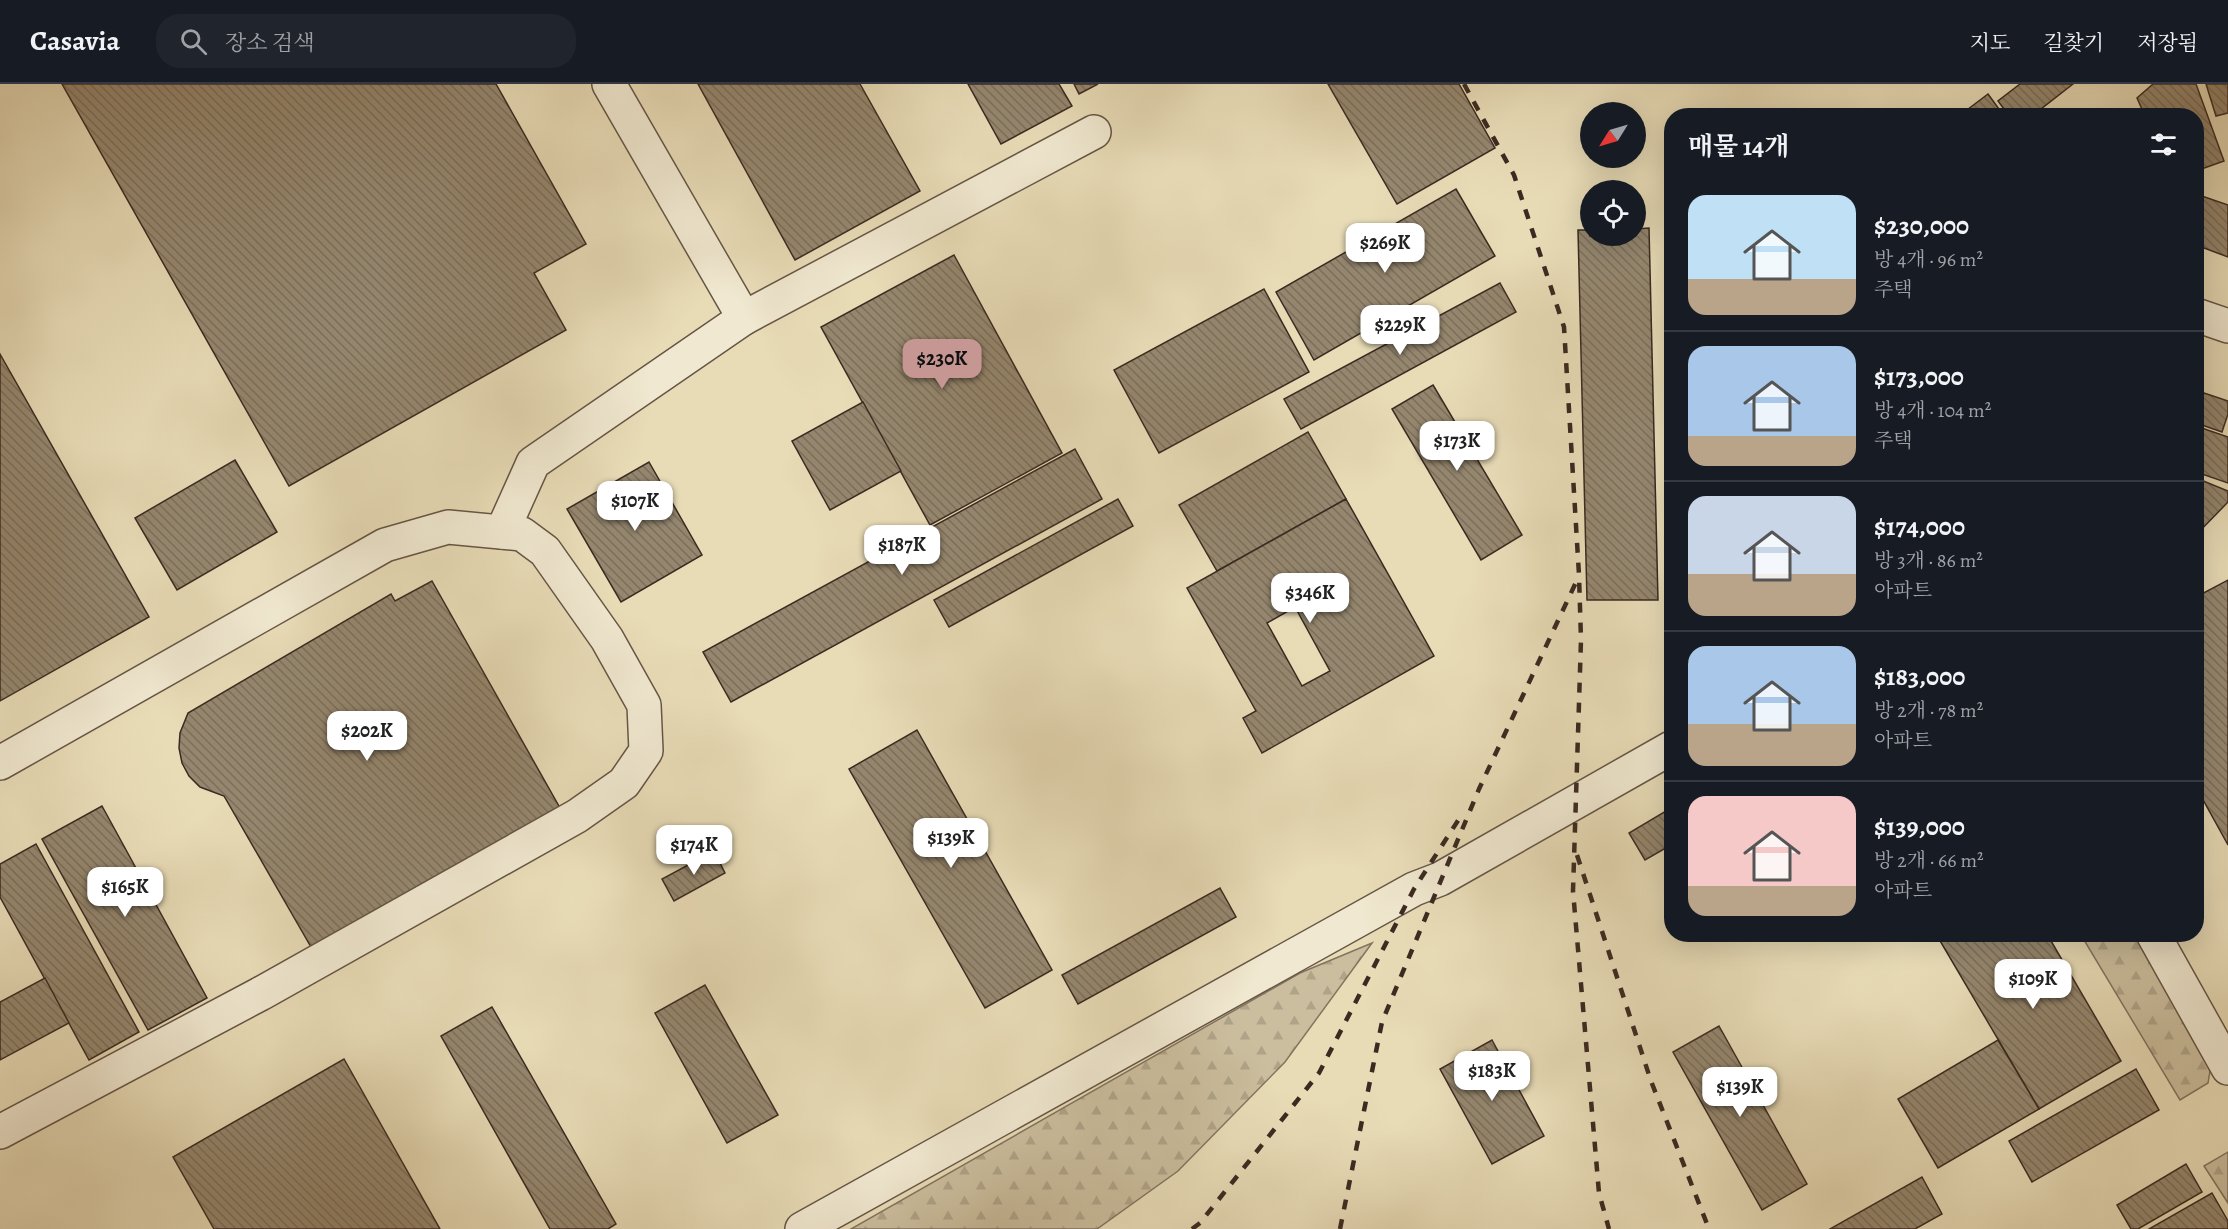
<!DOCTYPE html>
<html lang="ko">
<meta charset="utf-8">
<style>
body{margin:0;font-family:Alegreya,"Noto Serif KR",serif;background:#20242c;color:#f1f3f6;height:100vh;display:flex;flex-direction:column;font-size:22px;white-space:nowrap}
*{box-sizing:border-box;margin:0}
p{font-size:20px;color:#9ea1a6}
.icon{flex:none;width:33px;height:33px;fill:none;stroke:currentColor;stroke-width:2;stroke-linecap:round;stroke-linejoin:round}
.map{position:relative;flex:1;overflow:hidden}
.side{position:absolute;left:1664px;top:24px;width:540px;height:834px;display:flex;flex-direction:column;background:#171b24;border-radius:24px;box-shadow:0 6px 24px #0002}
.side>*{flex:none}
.needle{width:39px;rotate:233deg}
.buttons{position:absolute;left:1580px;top:18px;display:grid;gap:12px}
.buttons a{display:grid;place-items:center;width:66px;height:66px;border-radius:50%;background:#171b24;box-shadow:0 6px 24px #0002;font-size:30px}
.price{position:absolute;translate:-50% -51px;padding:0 14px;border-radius:12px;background:#fff;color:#222;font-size:20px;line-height:39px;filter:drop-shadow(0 2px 3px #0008)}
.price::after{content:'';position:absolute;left:50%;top:36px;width:18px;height:14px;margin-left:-9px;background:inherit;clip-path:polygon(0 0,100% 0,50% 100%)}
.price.on{background:#c59692;color:#111}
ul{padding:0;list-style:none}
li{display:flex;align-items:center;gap:18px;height:150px;padding:0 24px}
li+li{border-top:2px solid #363941}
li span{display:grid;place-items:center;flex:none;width:168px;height:120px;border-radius:18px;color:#555}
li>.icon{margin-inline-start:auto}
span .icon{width:72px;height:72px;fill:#fffc;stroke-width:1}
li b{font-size:26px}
h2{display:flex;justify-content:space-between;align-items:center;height:72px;padding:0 24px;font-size:26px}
header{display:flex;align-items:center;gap:36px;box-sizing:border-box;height:84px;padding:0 30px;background:#171b24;border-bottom:2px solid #363941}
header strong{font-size:28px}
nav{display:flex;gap:33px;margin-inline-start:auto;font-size:21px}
.search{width:420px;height:54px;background:#20242c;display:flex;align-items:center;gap:15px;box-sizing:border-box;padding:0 21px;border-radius:24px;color:#9ea1a6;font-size:22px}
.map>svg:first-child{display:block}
</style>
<header>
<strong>Casavia</strong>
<div class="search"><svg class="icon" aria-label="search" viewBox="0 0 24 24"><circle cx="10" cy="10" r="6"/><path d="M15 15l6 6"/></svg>장소 검색</div>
<nav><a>지도</a><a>길찾기</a><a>저장됨</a></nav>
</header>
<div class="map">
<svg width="2228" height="1145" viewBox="0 0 2228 1145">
<defs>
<pattern id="forest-firs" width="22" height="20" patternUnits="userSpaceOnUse" patternTransform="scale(1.5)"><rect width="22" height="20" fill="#cbbe9e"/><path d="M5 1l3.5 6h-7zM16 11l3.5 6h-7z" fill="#afa388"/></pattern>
<pattern id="building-back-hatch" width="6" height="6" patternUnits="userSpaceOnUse" patternTransform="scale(1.5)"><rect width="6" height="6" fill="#95876f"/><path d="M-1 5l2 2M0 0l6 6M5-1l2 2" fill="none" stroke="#7b6f5b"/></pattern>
</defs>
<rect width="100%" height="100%" fill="#e8dcb7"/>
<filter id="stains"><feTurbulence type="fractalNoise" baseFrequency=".00333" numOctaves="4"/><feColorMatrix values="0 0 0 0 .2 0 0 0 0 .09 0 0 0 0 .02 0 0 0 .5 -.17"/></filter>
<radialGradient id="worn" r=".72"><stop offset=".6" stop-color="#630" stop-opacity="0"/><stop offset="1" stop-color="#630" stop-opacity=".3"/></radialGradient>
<g fill="url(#forest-firs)" stroke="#837460" stroke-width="1.5">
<path d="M 2081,851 L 2142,851 L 2212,975 L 2208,999 L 2180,1016 Z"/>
<path d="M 1372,859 L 1285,978 L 1178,1087 L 1097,1145 L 851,1145 L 1300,889 Z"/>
<path d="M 2228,1068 L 2228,1119 L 2204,1082 Z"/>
</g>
<g fill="url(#building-back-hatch)" stroke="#3b2a21" stroke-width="1.5" fill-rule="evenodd">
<path d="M 62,0 L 496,0 L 586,160 L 534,189 L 566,246 L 289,402 Z"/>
<path d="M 698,0 L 860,0 L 920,107 L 795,176 Z"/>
<path d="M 968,0 L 1059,0 L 1072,22 L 1001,60 Z"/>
<path d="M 1074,0 L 1098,0 L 1079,10 Z"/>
<path d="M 1328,0 L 1459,0 L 1495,64 L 1397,120 Z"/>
<path d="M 2020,0 L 2073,0 L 2032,32 L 2009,32 L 1998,17 Z"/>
<path d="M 2153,0 L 2196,0 L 2224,77 L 2196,87 L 2196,32 L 2145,32 L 2137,14 Z"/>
<path d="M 2206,0 L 2228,0 L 2228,29 L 2216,32 Z"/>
<path d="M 1988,10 L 2004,32 L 1959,32 Z"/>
<path d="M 1456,105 L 1495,172 L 1314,276 L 1276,208 Z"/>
<path d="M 2196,110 L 2228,121 L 2228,173 L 2196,161 Z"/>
<path d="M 1649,144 L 1658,516 L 1587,516 L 1578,146 L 1590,146 L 1590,152 L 1635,152 L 1635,145 Z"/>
<path d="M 954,171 L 1062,369 L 930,441 L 821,243 Z"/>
<path d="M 1500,199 L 1516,228 L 1301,345 L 1284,315 Z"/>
<path d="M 1264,205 L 1309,288 L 1159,369 L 1114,286 Z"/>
<path d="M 0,270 L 149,533 L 0,617 Z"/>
<path d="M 1433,301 L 1522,451 L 1481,476 L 1392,325 Z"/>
<path d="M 2204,309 L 2228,317 L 2228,330 L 2222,348 L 2196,339 L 2196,331 Z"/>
<path d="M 863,318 L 901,387 L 830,426 L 792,357 Z"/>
<path d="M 2196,342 L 2228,353 L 2228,399 L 2196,388 Z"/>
<path d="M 1308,348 L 1346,415 L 1217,487 L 1179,421 Z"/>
<path d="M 1075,365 L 1102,415 L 731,618 L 703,568 Z"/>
<path d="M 235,376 L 277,448 L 177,506 L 135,434 Z"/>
<path d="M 649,378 L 702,471 L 621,518 L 567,425 Z"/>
<path d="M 2196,394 L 2228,407 L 2228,418 L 2196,451 Z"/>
<path d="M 1118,415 L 1133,442 L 949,543 L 934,516 Z"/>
<path d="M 1346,415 L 1434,572 L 1262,669 L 1243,634 L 1256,627 L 1187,504 ZM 1295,523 L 1330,587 L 1302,602 L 1267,539 Z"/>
<path d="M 2228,496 L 2228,761 L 2196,703 L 2196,513 Z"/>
<path d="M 432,497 L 560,724 L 311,863 L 224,712 L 200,703 L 189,692 L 182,679 L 179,664 L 180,649 L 188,629 L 391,510 L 395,517 Z"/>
<path d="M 917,646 L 1052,886 L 985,924 L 849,685 Z"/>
<path d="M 102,722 L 207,914 L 148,946 L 42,755 Z"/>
<path d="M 1671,724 L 1671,761 L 1645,776 L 1629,749 Z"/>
<path d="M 36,760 L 139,948 L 89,976 L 0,813 L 0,780 Z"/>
<path d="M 714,767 L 725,789 L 674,817 L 662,795 Z"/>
<path d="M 1220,804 L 1236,833 L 1078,920 L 1062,891 Z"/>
<path d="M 1936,850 L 2047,850 L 2121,977 L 2039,1025 Z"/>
<path d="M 45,894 L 69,939 L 0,976 L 0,918 Z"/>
<path d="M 705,901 L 778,1031 L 727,1059 L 655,929 Z"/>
<path d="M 492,923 L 616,1140 L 608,1145 L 550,1145 L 441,952 Z"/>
<path d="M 1719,942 L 1807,1100 L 1762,1126 L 1673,968 Z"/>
<path d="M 1492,956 L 1544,1052 L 1492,1080 L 1440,985 Z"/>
<path d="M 1998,956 L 2039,1025 L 1938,1084 L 1898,1015 Z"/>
<path d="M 344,975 L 440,1145 L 214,1145 L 173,1073 Z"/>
<path d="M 2136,985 L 2159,1026 L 2032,1098 L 2009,1057 Z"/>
<path d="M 2186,1080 L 2202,1108 L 2138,1145 L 2131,1145 L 2117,1121 Z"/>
<path d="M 1922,1093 L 1942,1130 L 1915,1145 L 1830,1145 Z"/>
<path d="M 2212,1109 L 2228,1137 L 2228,1145 L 2149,1145 Z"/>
</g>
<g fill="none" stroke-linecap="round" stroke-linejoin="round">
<defs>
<g id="minor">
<path d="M 2196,231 L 2228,242"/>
<path d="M 744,234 L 1094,48"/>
<path d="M 502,448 L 533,379 L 744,234 L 609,0"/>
<path d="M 0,679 L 385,461 L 448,443 L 522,450 L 545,467 L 607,555 L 644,621 L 646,667 L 624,699 L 577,732 L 260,910 L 0,1048"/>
<path d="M 2153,850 L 2228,984"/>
<path d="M 802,1145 L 1414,805 L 1440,795 L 1671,664"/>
</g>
</defs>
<use href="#minor" stroke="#665646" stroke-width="36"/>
<use href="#minor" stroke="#f0e8d0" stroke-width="33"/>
<g stroke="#3b2a21" stroke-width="4.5" stroke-dasharray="10 10" stroke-linecap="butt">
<path d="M 1464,0 L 1514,91 L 1564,243 L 1579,491 L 1581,556 L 1573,807 L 1599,1109 L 1609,1145"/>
<path d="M 1577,771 L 1651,997 L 1709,1145"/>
<path d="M 1192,1145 L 1200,1139 L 1319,989 L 1414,805 L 1459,735"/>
<path d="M 1340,1145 L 1382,938 L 1479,705 L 1578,494"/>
</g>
</g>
<rect width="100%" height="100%" filter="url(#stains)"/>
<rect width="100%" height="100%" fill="url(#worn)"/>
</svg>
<div class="buttons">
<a><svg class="needle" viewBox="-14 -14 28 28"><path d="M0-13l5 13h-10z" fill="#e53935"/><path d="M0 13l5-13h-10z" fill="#9ea1a6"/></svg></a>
<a><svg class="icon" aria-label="locate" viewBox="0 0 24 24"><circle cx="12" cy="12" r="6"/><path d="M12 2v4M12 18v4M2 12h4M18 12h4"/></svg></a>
</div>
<b class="price" style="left:1385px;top:190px">$269K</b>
<b class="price" style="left:1400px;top:272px">$229K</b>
<b class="price on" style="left:942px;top:306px">$230K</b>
<b class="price" style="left:1457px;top:388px">$173K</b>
<b class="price" style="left:635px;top:448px">$107K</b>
<b class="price" style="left:902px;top:492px">$187K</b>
<b class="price" style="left:1310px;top:540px">$346K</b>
<b class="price" style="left:367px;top:678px">$202K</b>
<b class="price" style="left:951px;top:785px">$139K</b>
<b class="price" style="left:694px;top:792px">$174K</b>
<b class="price" style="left:125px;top:834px">$165K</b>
<b class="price" style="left:2033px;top:926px">$109K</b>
<b class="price" style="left:1492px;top:1018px">$183K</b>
<b class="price" style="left:1740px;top:1034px">$139K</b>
<section class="side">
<h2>매물 14개<svg class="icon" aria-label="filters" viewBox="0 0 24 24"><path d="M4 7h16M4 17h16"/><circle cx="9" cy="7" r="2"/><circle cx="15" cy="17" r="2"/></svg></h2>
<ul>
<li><span style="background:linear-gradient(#bfe0f5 70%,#b9a48a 0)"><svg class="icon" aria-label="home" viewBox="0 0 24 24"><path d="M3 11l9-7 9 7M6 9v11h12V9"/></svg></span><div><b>$230,000</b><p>방 4개 · 96 m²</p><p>주택</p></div></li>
<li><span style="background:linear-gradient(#a9c7e8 75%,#b9a48a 0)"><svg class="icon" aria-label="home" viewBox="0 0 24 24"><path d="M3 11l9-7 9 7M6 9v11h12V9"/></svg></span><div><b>$173,000</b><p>방 4개 · 104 m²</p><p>주택</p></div></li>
<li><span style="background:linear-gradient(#c9d6e8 65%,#b9a48a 0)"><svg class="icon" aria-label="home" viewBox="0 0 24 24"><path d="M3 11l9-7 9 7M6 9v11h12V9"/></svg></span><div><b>$174,000</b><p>방 3개 · 86 m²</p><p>아파트</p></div></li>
<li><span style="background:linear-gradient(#a9c7e8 65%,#b9a48a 0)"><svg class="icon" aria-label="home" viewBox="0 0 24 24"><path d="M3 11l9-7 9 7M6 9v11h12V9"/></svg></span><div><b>$183,000</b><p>방 2개 · 78 m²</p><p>아파트</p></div></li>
<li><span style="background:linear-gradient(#f6c9c9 75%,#b9a48a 0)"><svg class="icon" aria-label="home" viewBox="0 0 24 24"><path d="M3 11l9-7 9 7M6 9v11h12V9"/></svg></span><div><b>$139,000</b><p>방 2개 · 66 m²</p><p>아파트</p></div></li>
</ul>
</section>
</div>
